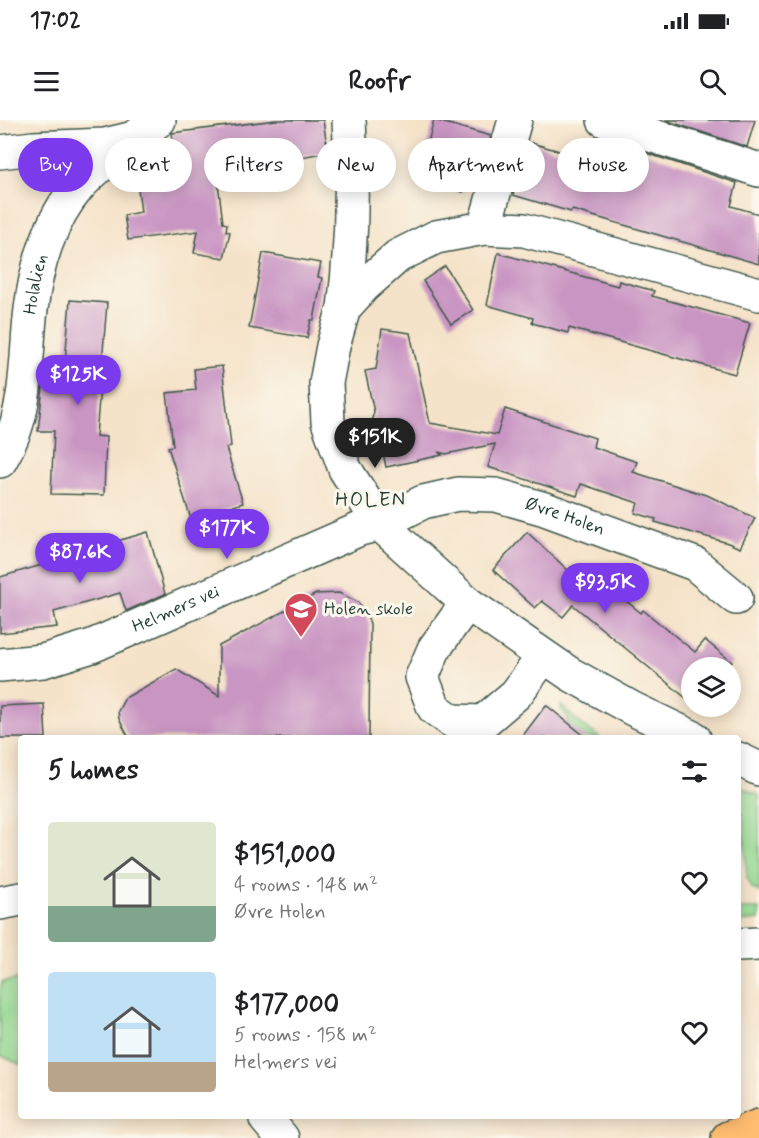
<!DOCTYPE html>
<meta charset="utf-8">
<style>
body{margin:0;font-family:Mynerve,sans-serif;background:#f6f6f6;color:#202124;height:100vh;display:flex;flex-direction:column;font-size:22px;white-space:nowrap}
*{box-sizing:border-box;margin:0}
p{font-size:20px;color:#757577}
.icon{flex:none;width:33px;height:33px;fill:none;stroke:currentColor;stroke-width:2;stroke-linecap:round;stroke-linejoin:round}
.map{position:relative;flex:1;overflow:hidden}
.panel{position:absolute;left:18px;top:615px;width:723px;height:384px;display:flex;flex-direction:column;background:#fff;border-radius:6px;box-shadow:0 3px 15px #0003}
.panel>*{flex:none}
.guide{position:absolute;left:18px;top:18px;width:723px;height:54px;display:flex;gap:12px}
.tools{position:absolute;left:681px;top:537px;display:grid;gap:12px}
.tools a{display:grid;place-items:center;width:60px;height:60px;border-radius:50%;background:#fff;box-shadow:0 3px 15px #0003;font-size:30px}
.price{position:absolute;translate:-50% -51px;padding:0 14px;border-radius:21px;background:#7c3aed;color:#fff;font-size:20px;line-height:39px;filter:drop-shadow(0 2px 3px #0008)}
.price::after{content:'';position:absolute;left:50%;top:36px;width:18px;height:14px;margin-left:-9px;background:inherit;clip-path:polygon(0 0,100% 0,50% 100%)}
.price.active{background:#222;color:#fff}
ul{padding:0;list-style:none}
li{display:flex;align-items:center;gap:18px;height:150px;padding:0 30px}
li span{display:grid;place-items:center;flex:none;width:168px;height:120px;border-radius:6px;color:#555}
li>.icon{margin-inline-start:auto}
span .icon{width:72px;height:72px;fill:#fffc;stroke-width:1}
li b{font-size:26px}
h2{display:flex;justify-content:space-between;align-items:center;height:72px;padding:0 30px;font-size:26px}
.pill{padding:0 21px;border-radius:27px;background:#fff;box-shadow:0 3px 15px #0003;font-size:21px;line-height:54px}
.pill.active{background:#7c3aed;color:#fff}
.status{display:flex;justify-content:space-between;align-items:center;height:42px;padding:0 30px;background:#fff;direction:ltr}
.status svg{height:16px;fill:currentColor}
header{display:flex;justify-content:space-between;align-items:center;height:78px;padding:0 30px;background:#fff;font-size:27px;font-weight:700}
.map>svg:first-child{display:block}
</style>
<div class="status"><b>17:02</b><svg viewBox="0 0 49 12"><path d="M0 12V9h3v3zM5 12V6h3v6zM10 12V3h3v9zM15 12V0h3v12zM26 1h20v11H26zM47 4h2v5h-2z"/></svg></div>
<header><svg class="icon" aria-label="menu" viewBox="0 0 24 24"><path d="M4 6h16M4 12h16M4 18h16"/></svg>Roofr<svg class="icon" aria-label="search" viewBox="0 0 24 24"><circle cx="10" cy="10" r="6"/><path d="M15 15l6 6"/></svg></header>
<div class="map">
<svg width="759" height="1018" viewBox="0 0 759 1018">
<rect width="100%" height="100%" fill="#fbf7ec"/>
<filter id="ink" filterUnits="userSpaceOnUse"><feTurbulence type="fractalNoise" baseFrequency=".0167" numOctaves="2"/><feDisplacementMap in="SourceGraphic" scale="12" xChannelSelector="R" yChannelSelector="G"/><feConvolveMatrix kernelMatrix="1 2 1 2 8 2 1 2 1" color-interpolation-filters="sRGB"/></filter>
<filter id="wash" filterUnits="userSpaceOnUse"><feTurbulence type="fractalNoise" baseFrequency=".008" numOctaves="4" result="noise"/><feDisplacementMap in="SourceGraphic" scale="24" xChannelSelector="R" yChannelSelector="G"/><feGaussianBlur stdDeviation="1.35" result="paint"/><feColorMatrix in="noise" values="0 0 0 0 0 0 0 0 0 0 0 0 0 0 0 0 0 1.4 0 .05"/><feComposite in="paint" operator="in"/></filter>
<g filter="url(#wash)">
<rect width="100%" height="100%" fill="#f5e3c9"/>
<g fill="#97da93" stroke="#5b8c64" stroke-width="1.5">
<path d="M 561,585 L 576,600 L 600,618 L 553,618 L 564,603 L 568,602 L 569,599 L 561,589 Z"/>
<path d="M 738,666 L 759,675 L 759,772 L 752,768 L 747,757 L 743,694 L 738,692 Z"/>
<path d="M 738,789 L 759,789 L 759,800 L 738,802 Z"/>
<path d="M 21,859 L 21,945 L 0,935 L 0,872 L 2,862 Z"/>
</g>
<g id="blocks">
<g fill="#c995c3">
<path d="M 276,0 L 323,0 L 328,32 L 275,42 L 274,40 L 216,47 L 223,103 L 227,104 L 226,111 L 230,112 L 224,138 L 194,133 L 198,111 L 128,120 L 124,95 L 141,92 L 137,61 L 140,61 L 138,45 L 160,42 L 158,25 L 173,23 L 172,13 Z"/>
<path d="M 434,0 L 491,16 L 477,65 L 466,62 L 463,72 L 418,60 Z"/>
<path d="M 665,0 L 755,0 L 747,27 Z"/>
<path d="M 528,22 L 636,53 L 643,32 L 737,63 L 731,86 L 759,94 L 759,144 L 572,90 L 571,92 L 513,75 Z"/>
<path d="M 263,133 L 321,143 L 318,157 L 322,158 L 314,200 L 311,200 L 307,218 L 249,208 Z"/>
<path d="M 498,133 L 618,166 L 619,161 L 654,171 L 652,176 L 750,203 L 735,254 L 569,208 L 568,213 L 547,207 L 532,203 L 533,198 L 487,185 Z"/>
<path d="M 445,146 L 473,190 L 451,204 L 423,161 Z"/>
<path d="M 70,180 L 107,183 L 96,316 L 106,317 L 104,375 L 51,374 L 54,311 L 38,311 L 43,267 L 63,268 Z"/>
<path d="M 382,209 L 410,213 L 430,303 L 497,315 L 505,289 L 595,318 L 593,327 L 637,342 L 633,352 L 709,376 L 755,398 L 740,428 L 728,423 L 655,402 L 656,399 L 635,393 L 638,383 L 581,364 L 577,376 L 488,347 L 495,324 L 446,334 L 438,332 L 442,335 L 386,347 L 379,313 L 369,309 L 374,292 L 365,251 L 376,249 Z"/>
<path d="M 222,246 L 231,326 L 226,328 L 243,383 L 191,399 L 168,327 L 173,326 L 167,273 L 196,270 L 194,249 Z"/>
<path d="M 148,412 L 165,474 L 126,491 L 120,473 L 54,492 L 57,507 L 0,513 L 0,457 L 91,431 L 90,429 Z"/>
<path d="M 527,412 L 571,453 L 575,449 L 608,476 L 613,470 L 641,493 L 643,490 L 695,532 L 705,520 L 732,542 L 727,548 L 692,548 L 692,583 L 573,485 L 563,497 L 542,481 L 535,488 L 493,450 Z"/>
<path d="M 339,473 L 358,482 L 367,495 L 370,504 L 369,618 L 129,618 L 119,599 L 118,591 L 125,578 L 176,549 L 219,576 L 219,526 L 316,474 Z"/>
<path d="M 44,584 L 46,618 L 0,618 L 0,586 Z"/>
<path d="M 546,585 L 587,618 L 521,618 Z"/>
</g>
</g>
</g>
<g filter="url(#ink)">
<use href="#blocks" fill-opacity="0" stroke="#3f564a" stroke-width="1.5"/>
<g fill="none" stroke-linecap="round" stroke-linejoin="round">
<defs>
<g id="minor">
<path d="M 604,0 L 759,50"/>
<path d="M 0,32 L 33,28 L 105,25 L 134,18 L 159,0"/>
<path d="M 484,108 L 515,0"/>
<path d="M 344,188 C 352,127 353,62 349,0"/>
<path id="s1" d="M 0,341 C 5,332 10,322 14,312 C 28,273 26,230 31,189 C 36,147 50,99 79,66 C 95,48 116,34 134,18"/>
<path d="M 467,483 L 434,529 L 422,557 L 434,588 L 452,601 L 483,602 L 516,574 L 543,537"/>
<path id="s2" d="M 0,545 L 43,541 L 92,526 L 360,409 L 380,404 L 423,382 L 458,374 L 496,375 L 545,389 L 695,444 L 736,478"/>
<path d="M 694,618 L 633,589 L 570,554 L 467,483 L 380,404 L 345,349 L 328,302 L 326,263 L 333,226 L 344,188 L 364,166 L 398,136 L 436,117 L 484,108 L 524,110 L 759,174"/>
<path d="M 738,639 L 759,649"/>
<path d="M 0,783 L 21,779"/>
<path d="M 738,825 L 759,824"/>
<path d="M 266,999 L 282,1018"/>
</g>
<path id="major" d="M 728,1018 L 759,1006"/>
</defs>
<use href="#minor" stroke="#3f564a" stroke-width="36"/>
<use href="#major" stroke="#3f564a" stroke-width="36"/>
<use href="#minor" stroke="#fff" stroke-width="33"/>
<use href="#major" stroke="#febc70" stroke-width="33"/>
</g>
</g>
<defs>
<symbol id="school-pin" viewBox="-11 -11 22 30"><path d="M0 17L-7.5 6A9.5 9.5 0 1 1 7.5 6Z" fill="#d1495b" stroke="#fbf7ec"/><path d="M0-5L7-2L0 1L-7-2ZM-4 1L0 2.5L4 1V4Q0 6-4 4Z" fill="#fff"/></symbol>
</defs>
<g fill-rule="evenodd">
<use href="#school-pin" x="282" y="470" width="38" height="52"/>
</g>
<g text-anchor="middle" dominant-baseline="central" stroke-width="6" stroke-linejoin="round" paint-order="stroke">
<g font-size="18" fill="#1f3d34" stroke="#fbf7ec">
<text stroke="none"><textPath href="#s1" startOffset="182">Holalien</textPath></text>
<text stroke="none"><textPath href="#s2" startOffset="602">Øvre Holen</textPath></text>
<text stroke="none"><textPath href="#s2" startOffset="186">Helmers vei</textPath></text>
</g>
<g font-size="18" fill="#1f3d34" stroke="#fbf7ec" text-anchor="start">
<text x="324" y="489">Holen skole</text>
</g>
<g font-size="20" letter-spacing="1.5" fill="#1f3d34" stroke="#fbf7ec">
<text x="371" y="380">HOLEN</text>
</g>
</g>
</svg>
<div class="tools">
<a><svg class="icon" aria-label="layers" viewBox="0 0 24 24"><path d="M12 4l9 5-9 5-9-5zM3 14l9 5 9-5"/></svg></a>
</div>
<b class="price" style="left:78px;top:286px">$125K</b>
<b class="price active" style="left:375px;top:349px">$151K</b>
<b class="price" style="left:227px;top:440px">$177K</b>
<b class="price" style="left:80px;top:464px">$87.6K</b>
<b class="price" style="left:605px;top:494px">$93.5K</b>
<div class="guide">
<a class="pill active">Buy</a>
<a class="pill">Rent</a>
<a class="pill">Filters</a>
<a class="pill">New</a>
<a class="pill">Apartment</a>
<a class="pill">House</a>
</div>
<section class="panel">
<h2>5 homes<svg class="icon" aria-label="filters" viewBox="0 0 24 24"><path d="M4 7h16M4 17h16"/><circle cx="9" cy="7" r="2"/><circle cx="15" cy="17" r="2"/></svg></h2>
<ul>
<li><span style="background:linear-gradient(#dfe7d0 70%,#7fa58c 0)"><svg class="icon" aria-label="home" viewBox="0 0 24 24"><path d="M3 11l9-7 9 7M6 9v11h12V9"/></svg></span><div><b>$151,000</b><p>4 rooms · 148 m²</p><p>Øvre Holen</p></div><svg class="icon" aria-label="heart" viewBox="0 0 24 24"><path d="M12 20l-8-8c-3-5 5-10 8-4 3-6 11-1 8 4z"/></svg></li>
<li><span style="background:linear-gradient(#bfe0f5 75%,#b9a48a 0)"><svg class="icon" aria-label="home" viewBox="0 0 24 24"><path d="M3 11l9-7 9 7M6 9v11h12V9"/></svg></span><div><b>$177,000</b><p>5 rooms · 158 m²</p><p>Helmers vei</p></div><svg class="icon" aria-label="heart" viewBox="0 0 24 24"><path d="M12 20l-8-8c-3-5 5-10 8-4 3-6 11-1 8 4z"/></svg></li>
</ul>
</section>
</div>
